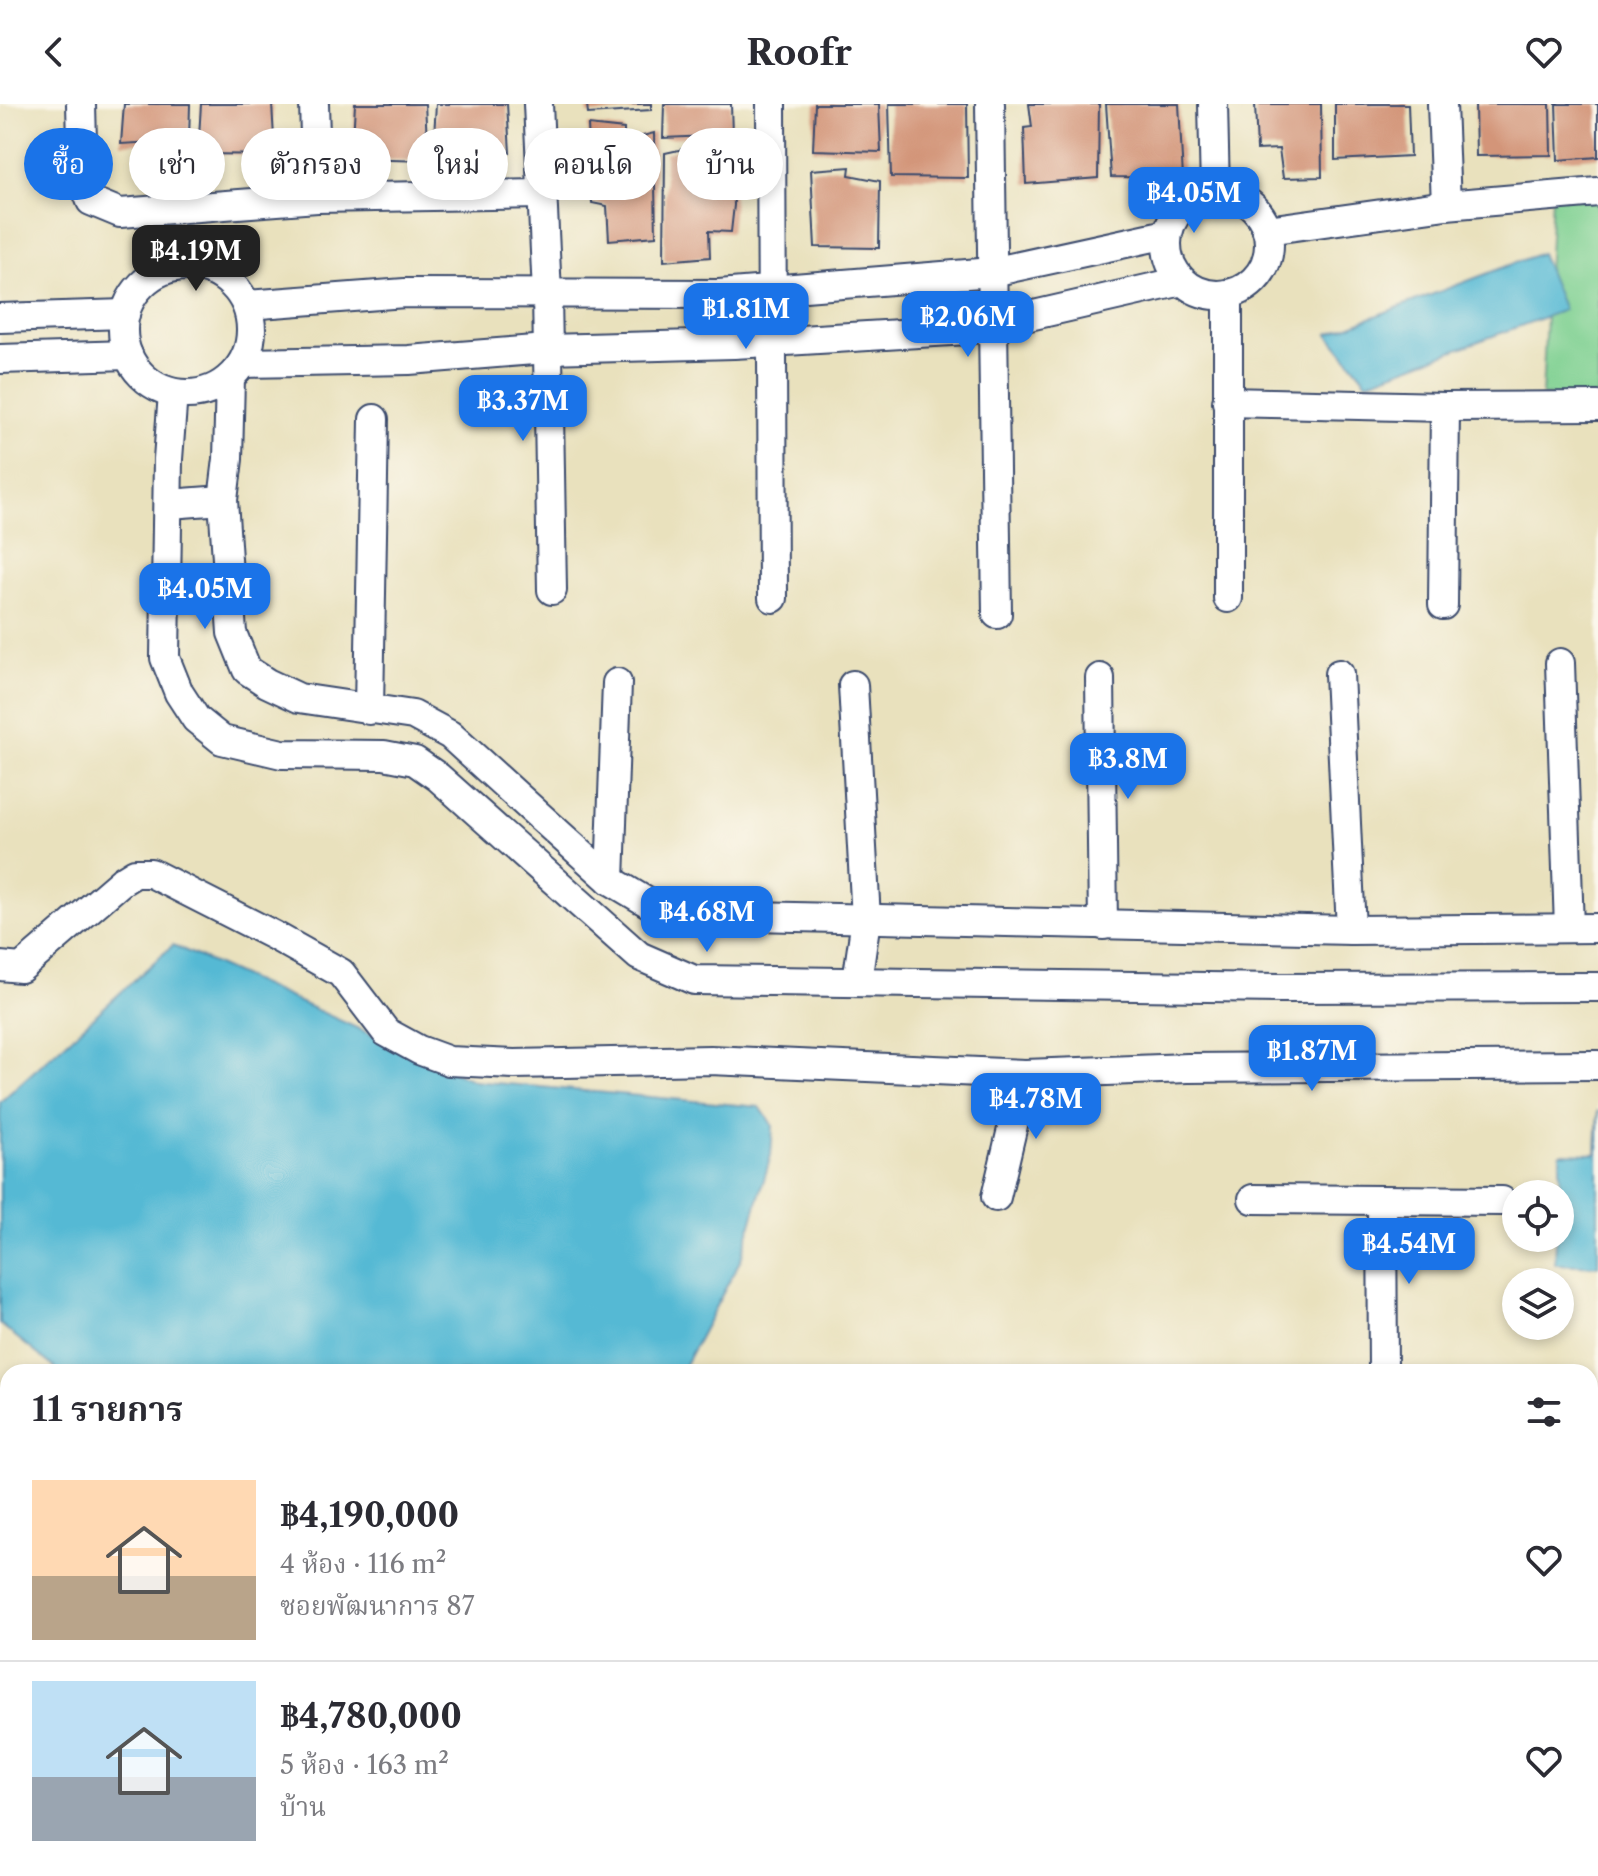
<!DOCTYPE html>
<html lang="th">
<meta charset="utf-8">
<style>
body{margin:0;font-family:"Libre Caslon Text","Noto Serif Thai",serif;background:#f2f2f3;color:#2b2b33;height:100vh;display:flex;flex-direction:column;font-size:30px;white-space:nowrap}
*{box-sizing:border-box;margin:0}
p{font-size:26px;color:#7c7c81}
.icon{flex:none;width:44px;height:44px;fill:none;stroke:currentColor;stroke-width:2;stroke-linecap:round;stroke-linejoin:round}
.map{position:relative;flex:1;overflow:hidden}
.sheet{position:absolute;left:0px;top:1260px;width:1598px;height:512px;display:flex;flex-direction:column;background:#fff;border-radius:24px 24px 0 0;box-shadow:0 4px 12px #0003}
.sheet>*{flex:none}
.hud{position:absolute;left:24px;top:24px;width:800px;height:72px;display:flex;gap:16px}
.controls{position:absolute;left:1502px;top:1076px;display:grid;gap:16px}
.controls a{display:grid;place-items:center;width:72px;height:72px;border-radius:50%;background:#fff;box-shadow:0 4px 12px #0003;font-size:40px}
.price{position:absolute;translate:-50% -68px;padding:0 18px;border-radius:16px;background:#1a73e8;color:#fff;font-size:26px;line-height:52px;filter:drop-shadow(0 2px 4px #0008)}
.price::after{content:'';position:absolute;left:50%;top:48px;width:24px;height:18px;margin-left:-12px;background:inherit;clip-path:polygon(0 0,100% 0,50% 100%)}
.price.current{background:#222;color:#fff}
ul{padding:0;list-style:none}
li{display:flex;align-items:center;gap:24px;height:200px;padding:0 32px}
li+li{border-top:2px solid #e1e1e2}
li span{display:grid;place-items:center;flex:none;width:224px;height:160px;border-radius:0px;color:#555}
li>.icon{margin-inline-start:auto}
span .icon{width:96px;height:96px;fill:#fffc;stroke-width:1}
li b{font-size:34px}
h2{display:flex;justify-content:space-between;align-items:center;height:96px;padding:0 32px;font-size:34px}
.pill{padding:0 28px;border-radius:36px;background:#fff;box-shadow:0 4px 12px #0003;font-size:28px;line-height:72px}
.pill.current{background:#1a73e8;color:#fff}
header{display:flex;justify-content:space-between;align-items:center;height:104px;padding:0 32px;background:#fff;font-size:36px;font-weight:700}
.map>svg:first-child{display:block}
</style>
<header><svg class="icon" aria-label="back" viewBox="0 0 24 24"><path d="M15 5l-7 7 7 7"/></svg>Roofr<svg class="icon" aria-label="heart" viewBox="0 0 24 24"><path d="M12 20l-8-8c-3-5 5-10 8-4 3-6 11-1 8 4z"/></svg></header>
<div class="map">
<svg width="1598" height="1772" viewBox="0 0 1598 1772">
<rect width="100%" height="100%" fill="#fbf7ec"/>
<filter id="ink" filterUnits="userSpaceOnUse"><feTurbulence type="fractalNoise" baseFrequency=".0125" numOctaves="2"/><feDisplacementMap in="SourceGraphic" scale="16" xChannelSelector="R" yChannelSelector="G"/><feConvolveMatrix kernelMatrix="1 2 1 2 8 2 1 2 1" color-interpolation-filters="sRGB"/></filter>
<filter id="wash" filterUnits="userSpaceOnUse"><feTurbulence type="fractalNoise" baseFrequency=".006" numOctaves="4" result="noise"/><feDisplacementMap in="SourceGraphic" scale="32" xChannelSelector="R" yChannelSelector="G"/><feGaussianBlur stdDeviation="1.8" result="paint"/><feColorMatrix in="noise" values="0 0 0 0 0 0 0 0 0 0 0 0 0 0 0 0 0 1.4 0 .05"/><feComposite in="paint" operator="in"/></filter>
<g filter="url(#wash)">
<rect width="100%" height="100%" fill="#e9e1bd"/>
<path fill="#7ed091" stroke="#4c8078" stroke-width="2" d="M 1598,91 L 1598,292 L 1542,292 L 1552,92 Z"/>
<g fill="#55b9d4" stroke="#387499" stroke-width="2">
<path d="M 1541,149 L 1564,206 L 1367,278 L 1328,230 Z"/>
<path d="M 173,841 L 474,977 L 760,1003 L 773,1022 L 771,1051 L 741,1155 L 681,1268 L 60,1268 L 0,1220 L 0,998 Z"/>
<path d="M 1598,1006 L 1598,1162 L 1555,1160 L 1556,1134 L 1560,1134 L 1560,1049 L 1596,1050 Z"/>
<rect x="1590" y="1410" width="8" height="153"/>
</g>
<g id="blocks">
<g fill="#d39579">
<path d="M 124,0 L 190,0 L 189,36 L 121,40 Z"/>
<path d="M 201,0 L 272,0 L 275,51 L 198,50 Z"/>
<path d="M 355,0 L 425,0 L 428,57 L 352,55 Z"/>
<path d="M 436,0 L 507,0 L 510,49 L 433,48 Z"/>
<path d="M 587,0 L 651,0 L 651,6 L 588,10 Z"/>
<path d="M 664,0 L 731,0 L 732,31 L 663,34 Z"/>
<path d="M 815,0 L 879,0 L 881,48 L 813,46 Z"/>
<path d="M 889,0 L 967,0 L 968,74 L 891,73 Z"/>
<path d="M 1029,0 L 1099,0 L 1098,74 L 1026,80 L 1024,24 L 1032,23 Z"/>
<path d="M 1106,0 L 1179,0 L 1183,74 L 1111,73 Z"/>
<path d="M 1255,0 L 1321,0 L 1322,73 L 1283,74 L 1279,45 L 1257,46 Z"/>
<path d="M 1335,0 L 1408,0 L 1410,52 L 1335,56 Z"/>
<path d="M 1475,0 L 1550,0 L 1551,51 L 1476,52 Z"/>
<path d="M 1556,0 L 1598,0 L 1598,53 L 1558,56 Z"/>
<path d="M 588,21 L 624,25 L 624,37 L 654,29 L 656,132 L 609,136 L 607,102 L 592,99 Z"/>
<path d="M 731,40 L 734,101 L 731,128 L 709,127 L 710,153 L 664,157 L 665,49 L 697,42 Z"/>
<path d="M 850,63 L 849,71 L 880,77 L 879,144 L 815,143 L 811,66 Z"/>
</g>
</g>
</g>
<g filter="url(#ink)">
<use href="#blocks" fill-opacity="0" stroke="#3a4a6c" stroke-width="2"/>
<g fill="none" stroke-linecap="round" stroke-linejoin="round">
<defs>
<g id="street">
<path d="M 81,0 L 83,77 L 91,97 L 120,109 L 317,94 L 540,90"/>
<path d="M 314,0 L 317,94"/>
<path d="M 538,0 L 547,190 L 552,486"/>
<path d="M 771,0 L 773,494"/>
<path d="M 990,0 L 997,510"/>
<path d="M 1213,0 L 1215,88"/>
<path d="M 1442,0 L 1446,101"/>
<circle cx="1218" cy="140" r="51"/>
<path d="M 1267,126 L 1446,101 L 1598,88"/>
<circle cx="187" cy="226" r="64"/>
<path d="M 247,201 L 405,189 L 719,190 L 992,168 L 1167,130"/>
<path d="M 0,214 L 125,210"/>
<path d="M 0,255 L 128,251"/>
<path d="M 243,259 L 409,256 L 547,245 L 734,240 L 968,226 L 1182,177"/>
<path d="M 230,274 L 228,355 L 223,396 L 232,529 L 247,566 L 267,579 L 299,594 L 413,611 L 450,631 L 610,776 L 667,810 L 1351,826 L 1598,824"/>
<path d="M 173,289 L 168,355 L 165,554 L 179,589 L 196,615 L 222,636 L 282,650 L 384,651 L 415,657 L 438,673 L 639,852 L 694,876 L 1280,884 L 1598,883"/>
<path d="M 1227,298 L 1445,303 L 1598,302"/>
<path d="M 169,400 L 223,396"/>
<path d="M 1228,494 L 1228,190"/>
<path d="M 1443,501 L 1445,303"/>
<path d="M 1560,559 L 1569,824"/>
<path d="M 1339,570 L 1351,826"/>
<path d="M 1100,574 L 1103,821"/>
<path d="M 853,581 L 866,815 L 857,878"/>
<path d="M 369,606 L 374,315"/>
<path d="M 610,776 L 617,579"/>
<path d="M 0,862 L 21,864 L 122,777 L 135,769 L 151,769 L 275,832 L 341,869 L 386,928 L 419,946 L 449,957 L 514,960 L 710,956 L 1025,970 L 1188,964 L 1598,961"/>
<path d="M 996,1093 L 1025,970"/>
<path d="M 1253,1095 L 1502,1097"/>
<path d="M 1382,1096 L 1383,1268"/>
<path d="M 1590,1332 L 1598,1332"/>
<path d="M 0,1610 L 8,1618"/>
<path d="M 155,1764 L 162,1772"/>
<path d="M 972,1772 L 975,1764"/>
</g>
</defs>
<use href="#street" stroke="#3a4a6c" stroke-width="32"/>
<use href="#street" stroke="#fff" stroke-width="28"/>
</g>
</g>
</svg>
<div class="controls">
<a><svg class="icon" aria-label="locate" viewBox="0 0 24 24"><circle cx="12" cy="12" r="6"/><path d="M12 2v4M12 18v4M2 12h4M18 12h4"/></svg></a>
<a><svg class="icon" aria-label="layers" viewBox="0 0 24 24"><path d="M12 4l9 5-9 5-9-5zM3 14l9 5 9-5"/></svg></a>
</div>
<b class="price" style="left:1194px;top:131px">฿4.05M</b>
<b class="price current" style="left:196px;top:189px">฿4.19M</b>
<b class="price" style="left:746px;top:247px">฿1.81M</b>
<b class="price" style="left:968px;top:255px">฿2.06M</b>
<b class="price" style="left:523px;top:339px">฿3.37M</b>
<b class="price" style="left:205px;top:527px">฿4.05M</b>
<b class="price" style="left:1128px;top:697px">฿3.8M</b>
<b class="price" style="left:707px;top:850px">฿4.68M</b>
<b class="price" style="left:1312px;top:989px">฿1.87M</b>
<b class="price" style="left:1036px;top:1037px">฿4.78M</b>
<b class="price" style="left:1409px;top:1182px">฿4.54M</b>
<div class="hud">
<a class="pill current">ซื้อ</a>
<a class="pill">เช่า</a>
<a class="pill">ตัวกรอง</a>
<a class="pill">ใหม่</a>
<a class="pill">คอนโด</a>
<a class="pill">บ้าน</a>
</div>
<section class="sheet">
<h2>11 รายการ<svg class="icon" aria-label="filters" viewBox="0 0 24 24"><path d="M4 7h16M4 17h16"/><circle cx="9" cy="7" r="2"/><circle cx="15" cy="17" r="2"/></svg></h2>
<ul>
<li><span style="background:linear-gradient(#ffd9b3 60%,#b9a48a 0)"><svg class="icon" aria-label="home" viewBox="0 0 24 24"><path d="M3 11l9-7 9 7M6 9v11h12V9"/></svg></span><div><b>฿4,190,000</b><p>4 ห้อง · 116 m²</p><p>ซอยพัฒนาการ 87</p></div><svg class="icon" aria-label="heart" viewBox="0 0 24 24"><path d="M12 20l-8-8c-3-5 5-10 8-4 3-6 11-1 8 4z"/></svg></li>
<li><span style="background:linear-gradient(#bfe0f5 60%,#9aa5b1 0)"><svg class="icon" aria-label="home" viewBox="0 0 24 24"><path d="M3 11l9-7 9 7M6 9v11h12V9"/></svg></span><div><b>฿4,780,000</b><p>5 ห้อง · 163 m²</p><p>บ้าน</p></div><svg class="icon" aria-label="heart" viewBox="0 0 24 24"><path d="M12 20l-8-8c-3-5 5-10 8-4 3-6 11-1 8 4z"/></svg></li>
</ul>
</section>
</div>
